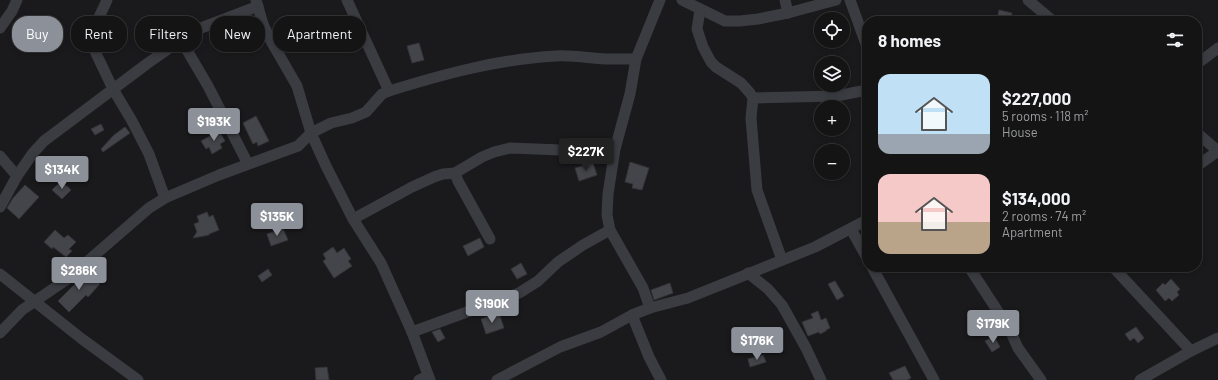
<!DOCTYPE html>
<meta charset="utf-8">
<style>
body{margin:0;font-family:Barlow,sans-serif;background:#212122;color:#f1f3f6;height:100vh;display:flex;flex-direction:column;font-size:15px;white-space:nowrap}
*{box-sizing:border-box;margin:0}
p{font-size:13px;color:#9d9ea0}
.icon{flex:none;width:22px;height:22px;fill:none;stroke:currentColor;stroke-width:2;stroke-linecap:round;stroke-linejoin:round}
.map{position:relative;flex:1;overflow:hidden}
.side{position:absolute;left:862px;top:16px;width:340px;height:256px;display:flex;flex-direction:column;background:#141415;border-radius:16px;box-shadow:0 2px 6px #0003,0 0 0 1px #333334}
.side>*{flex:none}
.top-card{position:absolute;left:12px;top:16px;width:380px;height:36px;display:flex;gap:8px}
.tools{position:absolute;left:814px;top:12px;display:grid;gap:8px}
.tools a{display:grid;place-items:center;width:36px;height:36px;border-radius:50%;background:#141415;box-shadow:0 2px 6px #0003,0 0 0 1px #333334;font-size:20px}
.price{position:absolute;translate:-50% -34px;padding:0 9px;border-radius:4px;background:#8c9099;color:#fff;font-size:13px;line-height:26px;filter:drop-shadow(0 1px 2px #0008)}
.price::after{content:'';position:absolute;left:50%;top:24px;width:12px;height:9px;margin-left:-6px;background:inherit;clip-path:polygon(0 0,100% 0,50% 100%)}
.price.active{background:#222;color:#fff}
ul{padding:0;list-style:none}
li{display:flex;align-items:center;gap:12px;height:100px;padding:0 16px}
li span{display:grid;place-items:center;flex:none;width:112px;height:80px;border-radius:12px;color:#555}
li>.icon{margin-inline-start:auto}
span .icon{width:48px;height:48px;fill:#fffc;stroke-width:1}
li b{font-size:17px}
h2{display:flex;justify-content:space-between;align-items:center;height:48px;padding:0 16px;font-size:17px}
.pill{padding:0 14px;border-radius:16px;background:#141415;box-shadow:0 2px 6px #0003,0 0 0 1px #333334;font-size:14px;line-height:36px}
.pill.active{background:#8c9099;color:#fff}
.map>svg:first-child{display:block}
</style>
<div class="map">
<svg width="1218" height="380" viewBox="0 0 1218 380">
<rect width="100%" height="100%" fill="#1a1a1c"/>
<g fill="#44454a" stroke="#343439">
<path d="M 999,10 L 1012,13 L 1010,21 L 994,21 L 998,15 Z"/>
<path d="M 419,43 L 424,60 L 412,63 L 407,46 Z"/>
<path d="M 256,116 L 269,141 L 258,146 L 257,142 L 253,144 L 243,123 Z"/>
<path d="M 101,124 L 104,130 L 95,135 L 91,129 Z"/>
<path d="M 125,127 L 130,133 L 103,152 L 101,149 L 114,135 Z"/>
<path d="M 219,131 L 225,141 L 220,144 L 222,148 L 212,154 L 209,147 L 206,149 L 201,141 Z"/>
<path d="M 630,162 L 649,168 L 642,190 L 632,188 L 633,184 L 625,182 Z"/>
<path d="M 593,163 L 597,175 L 579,181 L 575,168 Z"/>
<path d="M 61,181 L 71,190 L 62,199 L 52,190 Z"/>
<path d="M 25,185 L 39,197 L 19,219 L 7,208 L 13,198 Z"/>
<path d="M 207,212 L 209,217 L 213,215 L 219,230 L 209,234 L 209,235 L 193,238 L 197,232 L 194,224 L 199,222 L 197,216 Z"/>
<path d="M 283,229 L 288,240 L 271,246 L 267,234 Z"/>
<path d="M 55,230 L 64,238 L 68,235 L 76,242 L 69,249 L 72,251 L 66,257 L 53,247 L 52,249 L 44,242 Z"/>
<path d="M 480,238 L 484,247 L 468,256 L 463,246 Z"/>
<path d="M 333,247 L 337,253 L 344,248 L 351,259 L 348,261 L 352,266 L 334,278 L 323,261 L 326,259 L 323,254 Z"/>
<path d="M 521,263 L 527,274 L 517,279 L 511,269 Z"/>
<path d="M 268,269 L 272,275 L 262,282 L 258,276 Z"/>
<path d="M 88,271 L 100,284 L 88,297 L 86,295 L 69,312 L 58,301 Z"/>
<path d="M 1171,279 L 1180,289 L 1177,292 L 1179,295 L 1172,301 L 1169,298 L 1165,301 L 1156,290 L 1163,283 L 1165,285 Z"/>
<path d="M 835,281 L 844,296 L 837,300 L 828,284 Z"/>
<path d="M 670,283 L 673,293 L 654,300 L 651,290 Z"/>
<path d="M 818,311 L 821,320 L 826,318 L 830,328 L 826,330 L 826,331 L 820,334 L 819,332 L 808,336 L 802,322 L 813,318 L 811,314 Z"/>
<path d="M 499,313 L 504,328 L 486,334 L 481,319 Z"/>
<path d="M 1136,327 L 1144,338 L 1138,343 L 1134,338 L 1130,341 L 1125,334 Z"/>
<path d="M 440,329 L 445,338 L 438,342 L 432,332 Z"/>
<path d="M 994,336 L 1000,347 L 992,352 L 985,341 Z"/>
<path d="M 763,355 L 766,362 L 750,367 L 748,359 Z"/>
<path d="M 905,366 L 911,378 L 907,380 L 893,380 L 889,373 Z"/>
<path d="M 327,367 L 329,380 L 316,380 L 315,368 Z"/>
</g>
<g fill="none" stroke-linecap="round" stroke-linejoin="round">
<g stroke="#3a3c42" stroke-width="11">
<path d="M 107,0 C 102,12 90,32 92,45 L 113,89 L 132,121 L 149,154 L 165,198"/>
<path d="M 256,0 L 263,24 L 271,41 L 297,86 L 311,133 L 326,166 L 353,219 L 381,263 L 412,332 L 430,380"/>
<path d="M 347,0 L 389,91"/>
<path d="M 682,0 L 725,21 L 740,21 L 758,19 L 788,13 L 836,0"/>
<path d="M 785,0 L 788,13"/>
<path d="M 850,0 L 867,47"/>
<path d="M 1028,0 L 1053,21"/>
<path d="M 700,10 L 697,29 L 703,47 L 711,62 L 716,67 L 741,83 L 750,93 L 753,98 L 751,118 L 757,190 L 782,260"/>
<path d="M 0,28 L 12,11 L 17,0"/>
<path d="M 181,40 L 208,86 L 248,164"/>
<path d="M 1197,64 L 1218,48"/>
<path d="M 753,98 L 836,96 L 867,90"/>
<path d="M 1197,133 L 1218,151"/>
<path d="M 0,156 L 17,176"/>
<path d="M 1197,166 L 1218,151"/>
<path d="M 455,173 L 458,181 L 490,239"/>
<path d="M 0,207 L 17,176 L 33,153 L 44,141 L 148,63 L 181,40 L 201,28 L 258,6"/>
<path d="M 353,219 L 412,187 L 434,177 L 443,174 L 455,173 L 482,157 L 494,152 L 510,148 L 561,150 L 615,149"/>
<path d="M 851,229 L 867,258"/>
<path d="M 872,267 L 934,380"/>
<path d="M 969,267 L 1010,330 L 1018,348 L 1041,380"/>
<path d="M 1113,267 L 1191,351"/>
<path d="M 748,273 L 768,289 L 782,305 L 806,348 L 821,380"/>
<path d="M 0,274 L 82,339 L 138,380"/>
<path d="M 650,308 L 643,288 L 610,230 L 607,215 L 608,194 L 615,149 L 630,94 L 636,59 L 660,0"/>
<path d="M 632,315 L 649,357 L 661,380"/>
<path d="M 412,332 L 519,293 L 538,281 L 558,262 L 583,245 L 610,230"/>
<path d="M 0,333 L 22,310 L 66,280 L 149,208 L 165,198 L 219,175 L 298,146 L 311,133 L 331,123 L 352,118 L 366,112 L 382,94 L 389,91 C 444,74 499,59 556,56 C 573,55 588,58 605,59 C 615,59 625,59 636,59"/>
<path d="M 419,380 L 428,376"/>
<path d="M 497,380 L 560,347 L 601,332 L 632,315 L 650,308 L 688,298 L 815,247 L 867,220"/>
<path d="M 1140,380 L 1191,351 L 1218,338"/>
</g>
</g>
</svg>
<div class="tools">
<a><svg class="icon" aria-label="locate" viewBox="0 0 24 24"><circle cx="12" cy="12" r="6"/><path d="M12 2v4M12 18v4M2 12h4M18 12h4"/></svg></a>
<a><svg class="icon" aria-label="layers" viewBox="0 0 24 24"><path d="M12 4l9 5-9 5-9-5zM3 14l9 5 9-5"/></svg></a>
<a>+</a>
<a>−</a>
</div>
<b class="price" style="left:214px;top:142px">$193K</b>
<b class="price active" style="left:586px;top:172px">$227K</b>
<b class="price" style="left:62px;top:190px">$134K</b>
<b class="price" style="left:277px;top:237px">$135K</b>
<b class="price" style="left:79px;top:291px">$286K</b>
<b class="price" style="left:492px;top:324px">$190K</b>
<b class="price" style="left:993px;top:344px">$179K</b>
<b class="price" style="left:757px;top:361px">$176K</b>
<div class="top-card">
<a class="pill active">Buy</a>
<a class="pill">Rent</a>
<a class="pill">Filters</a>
<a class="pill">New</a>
<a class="pill">Apartment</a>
</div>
<section class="side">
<h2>8 homes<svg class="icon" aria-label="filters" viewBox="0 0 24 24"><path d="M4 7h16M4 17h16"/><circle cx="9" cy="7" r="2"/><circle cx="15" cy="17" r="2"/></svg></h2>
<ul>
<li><span style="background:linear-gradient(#bfe0f5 75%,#9aa5b1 0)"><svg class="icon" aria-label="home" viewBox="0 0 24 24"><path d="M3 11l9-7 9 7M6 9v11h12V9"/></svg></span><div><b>$227,000</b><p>5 rooms · 118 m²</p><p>House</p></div></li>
<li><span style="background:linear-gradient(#f6c9c9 60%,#b9a48a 0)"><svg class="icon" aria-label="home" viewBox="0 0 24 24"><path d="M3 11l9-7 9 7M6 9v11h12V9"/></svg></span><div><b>$134,000</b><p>2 rooms · 74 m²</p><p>Apartment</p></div></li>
</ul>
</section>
</div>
